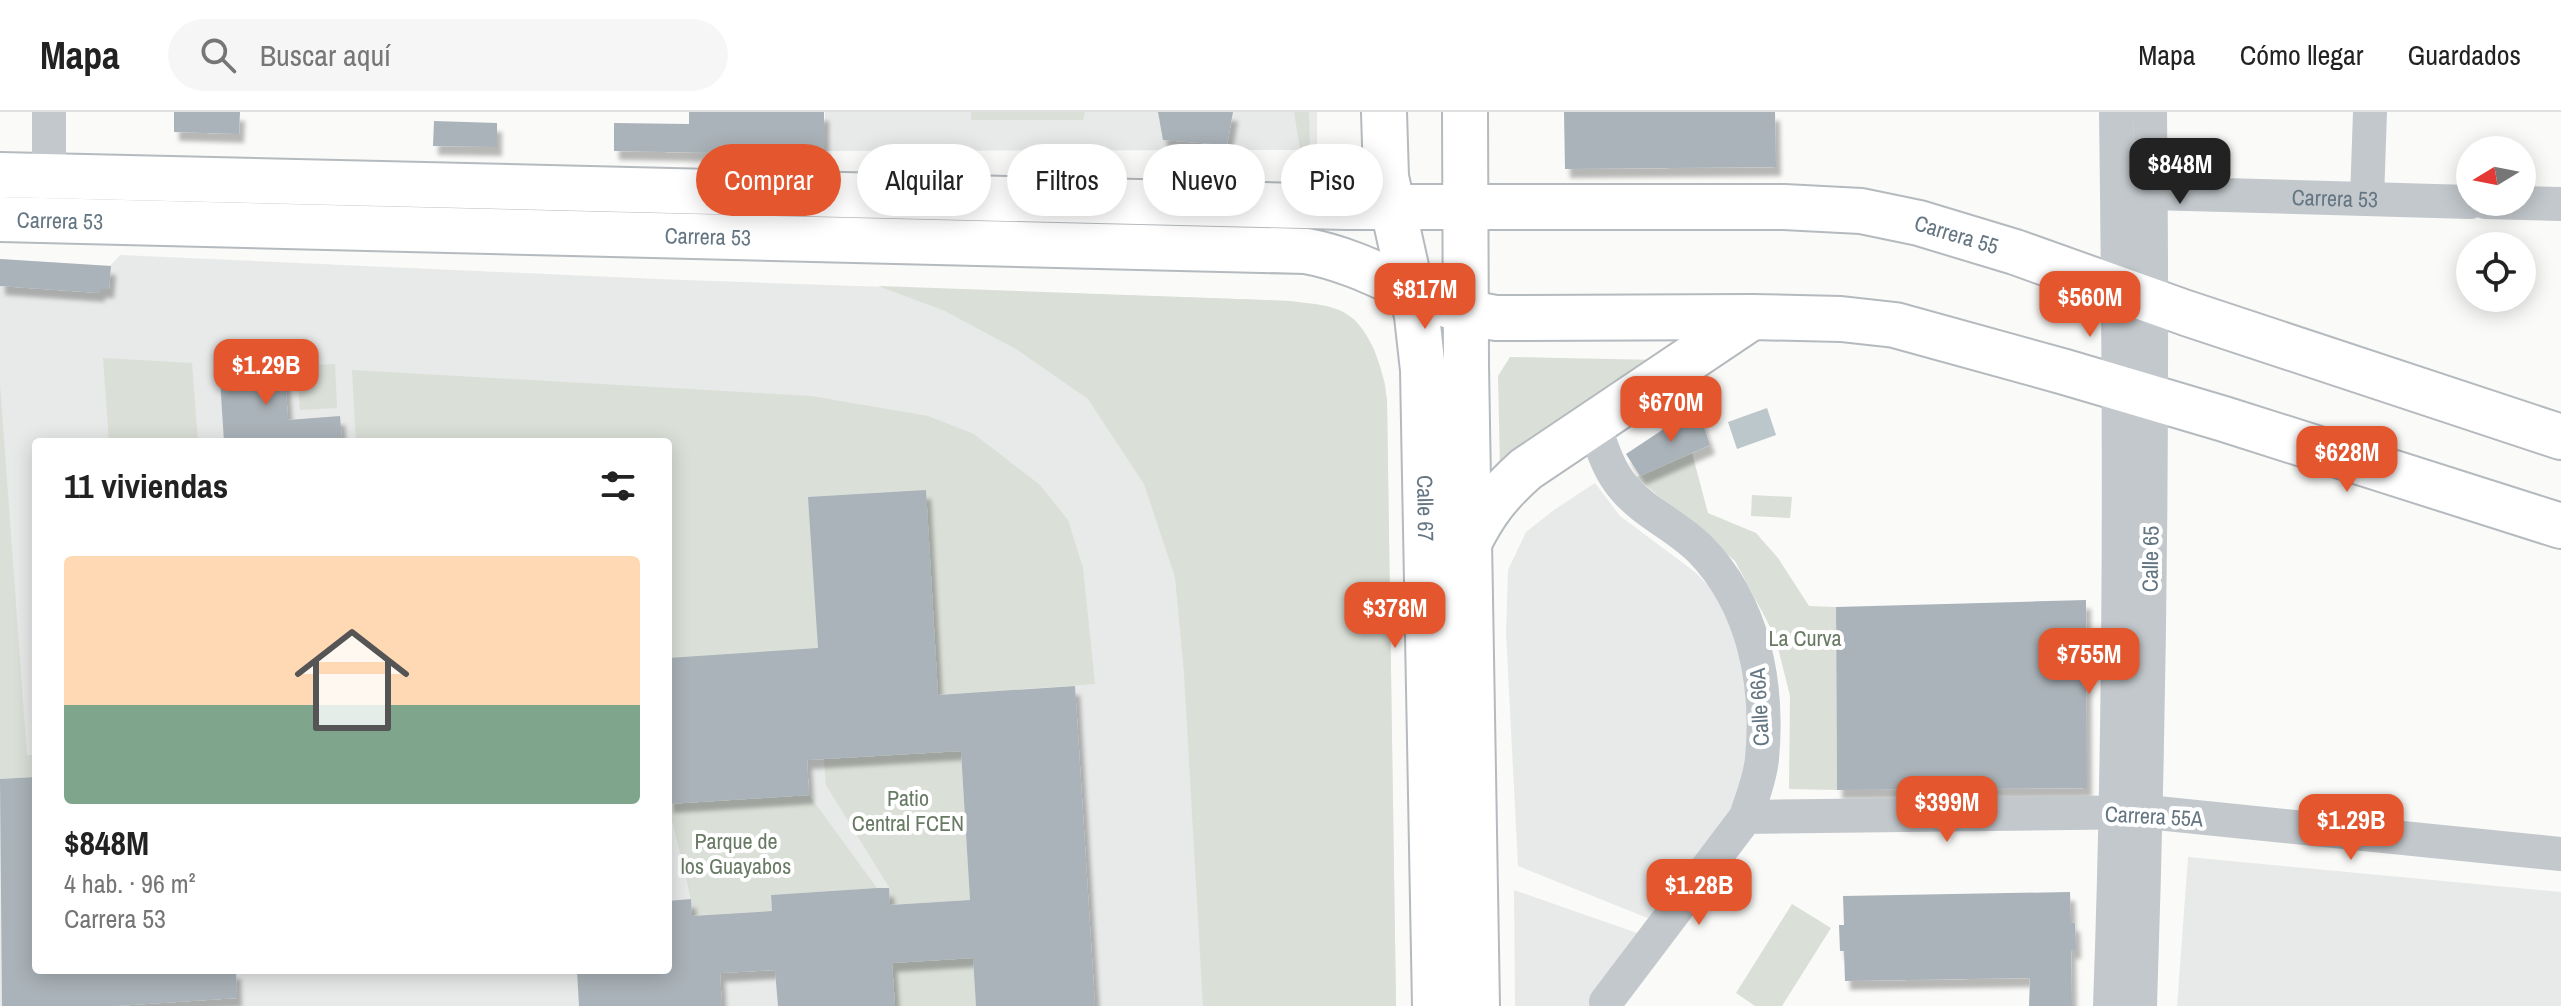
<!DOCTYPE html>
<html lang="es">
<meta charset="utf-8">
<style>
body{margin:0;font-family:"Archivo Narrow",sans-serif;background:#f6f6f6;color:#222;height:100vh;display:flex;flex-direction:column;font-size:30px;white-space:nowrap}
*{box-sizing:border-box;margin:0}
p{font-size:26px;color:#767676}
.icon{flex:none;width:44px;height:44px;fill:none;stroke:currentColor;stroke-width:2;stroke-linecap:round;stroke-linejoin:round}
.map{position:relative;flex:1;overflow:hidden}
.details{position:absolute;left:32px;top:326px;width:640px;height:536px;display:flex;flex-direction:column;background:#fff;border-radius:8px;box-shadow:0 4px 20px #0003}
.details>*{flex:none}
.top-card{position:absolute;left:696px;top:32px;width:760px;height:72px;display:flex;gap:16px}
.needle{width:52px;rotate:260deg}
.controls{position:absolute;left:2456px;top:24px;display:grid;gap:16px}
.controls a{display:grid;place-items:center;width:80px;height:80px;border-radius:50%;background:#fff;box-shadow:0 4px 20px #0003;font-size:40px}
.price{position:absolute;translate:-50% -68px;padding:0 18px;border-radius:16px;background:#e4572e;color:#fff;font-size:26px;line-height:52px;filter:drop-shadow(0 2px 4px #0008)}
.price::after{content:'';position:absolute;left:50%;top:48px;width:24px;height:18px;margin-left:-12px;background:inherit;clip-path:polygon(0 0,100% 0,50% 100%)}
.price.current{background:#222;color:#fff}
ul{padding:0;list-style:none}
li{display:grid;align-content:center;gap:16px;height:424px;padding:0 32px}
li span{display:grid;place-items:center;height:248px;border-radius:8px;color:#555}
li>.icon{margin-inline-start:auto}
span .icon{width:144px;height:144px;fill:#fffc;stroke-width:1}
li b{font-size:34px}
h2{display:flex;justify-content:space-between;align-items:center;height:96px;padding:0 32px;font-size:34px}
.chip{padding:0 28px;border-radius:36px;background:#fff;box-shadow:0 4px 20px #0003;font-size:28px;line-height:72px}
.chip.current{background:#e4572e;color:#fff}
header{display:flex;align-items:center;gap:48px;box-sizing:border-box;height:112px;padding:0 40px;background:#fff;border-bottom:2px solid #e0e0e0}
header strong{font-size:38px}
nav{display:flex;gap:44px;margin-inline-start:auto;font-size:28px}
.search{width:560px;height:72px;background:#f6f6f6;display:flex;align-items:center;gap:20px;box-sizing:border-box;padding:0 28px;border-radius:44px;color:#767676;font-size:30px}
.map>svg:first-child{display:block}
</style>
<header>
<strong>Mapa</strong>
<div class="search"><svg class="icon" aria-label="search" viewBox="0 0 24 24"><circle cx="10" cy="10" r="6"/><path d="M15 15l6 6"/></svg>Buscar aquí</div>
<nav><a>Mapa</a><a>Cómo llegar</a><a>Guardados</a></nav>
</header>
<div class="map">
<svg width="2561" height="894" viewBox="0 0 2561 894">
<defs>
<filter id="shadow"><feDropShadow dx="5" dy="9" stdDeviation="2" flood-color="#0004"/></filter>
</defs>
<rect width="100%" height="100%" fill="#fafaf8"/>
<g fill="#e8e9e9" fill-rule="evenodd">
<path d="M 825,0 L 1317,0 L 1317,38 L 824,39 Z"/>
<path d="M 120,143 L 657,167 L 1290,189 L 1341,199 L 1355,208 L 1374,237 L 1385,271 L 1387,289 L 1396,894 L 0,894 L 0,147 L 110,154 ZM 36,330 L 668,330 L 668,858 L 36,858 Z"/>
<path d="M 1595,371 L 1620,404 L 1695,460 L 1717,483 L 1739,526 L 1749,569 L 1747,660 L 1731,699 L 1655,809 L 1518,754 L 1506,521 L 1508,458 L 1526,420 L 1554,398 Z"/>
<path d="M 2188,745 L 2561,780 L 2561,894 L 2177,894 Z"/>
<path d="M 1514,778 L 1640,822 L 1589,894 L 1515,894 Z"/>
</g>
<g fill="#dadfd7">
<path d="M 971,0 L 1085,0 L 1083,8 L 971,8 Z"/>
<path d="M 1294,0 L 1309,0 L 1310,37 L 1300,37 Z"/>
<path d="M 878,174 L 1290,189 C 1306,191 1324,192 1339,198 C 1370,210 1384,259 1387,289 L 1396,894 L 1203,894 L 1184,561 L 1175,465 L 1144,372 L 1088,287 L 1016,237 L 945,199 Z"/>
<path d="M 1510,245 L 1659,248 L 1500,357 L 1498,264 Z"/>
<path d="M 103,246 L 192,251 L 198,330 L 109,330 Z"/>
<path d="M 335,252 L 337,296 L 300,298 L 297,254 Z"/>
<path d="M 352,258 L 811,284 L 928,304 L 974,322 L 1040,373 L 1068,408 L 1083,456 L 1095,572 L 938,583 L 668,546 L 668,330 L 356,330 Z"/>
<path d="M 0,272 L 27,643 L 36,643 L 36,665 L 0,667 Z"/>
<path d="M 1692,341 L 1708,401 L 1756,421 L 1778,446 L 1809,494 L 1836,495 L 1837,678 L 1789,677 L 1790,584 L 1775,524 L 1735,449 L 1636,365 Z"/>
<path d="M 1752,383 L 1792,385 L 1790,406 L 1751,404 Z"/>
<path d="M 961,639 L 970,788 L 890,793 L 889,775 L 826,673 L 824,647 Z"/>
<path d="M 809,683 L 877,776 L 771,783 L 772,799 L 692,804 L 691,787 L 668,692 Z"/>
<path d="M 1792,792 L 1831,816 L 1782,894 L 1755,894 L 1736,881 Z"/>
<path d="M 973,846 L 976,894 L 895,894 L 892,851 Z"/>
</g>
<path fill="#bbc7cb" d="M 1767,296 L 1776,323 L 1737,337 L 1728,310 Z"/>
<g fill="#aab3b9" filter="url(#shadow)">
<path d="M 174,0 L 240,0 L 239,22 L 174,20 Z"/>
<path d="M 689,0 L 824,0 L 824,43 L 614,39 L 614,11 L 689,12 Z"/>
<path d="M 1158,0 L 1233,0 L 1227,33 L 1163,28 Z"/>
<path d="M 1564,0 L 1775,0 L 1776,55 L 1565,57 Z"/>
<path d="M 434,9 L 497,11 L 497,35 L 433,34 Z"/>
<path d="M 0,147 L 111,154 L 109,177 L 100,177 L 100,181 L 0,174 Z"/>
<path d="M 284,247 L 288,308 L 340,304 L 342,330 L 224,330 L 219,251 Z"/>
<path d="M 1697,295 L 1710,333 L 1640,364 L 1626,342 Z"/>
<path d="M 926,378 L 938,583 L 1075,574 L 1095,894 L 976,894 L 973,846 L 892,851 L 895,894 L 778,894 L 775,858 L 720,861 L 722,894 L 579,894 L 577,858 L 668,858 L 668,789 L 691,787 L 692,804 L 772,799 L 771,783 L 877,776 L 889,776 L 890,793 L 970,788 L 961,639 L 807,648 L 809,683 L 668,692 L 668,546 L 818,536 L 808,385 Z"/>
<path d="M 2086,488 L 2087,676 L 1837,678 L 1836,495 Z"/>
<path d="M 36,665 L 36,858 L 236,858 L 237,886 L 115,894 L 2,894 L 0,667 Z"/>
<path d="M 2070,780 L 2071,810 L 2075,811 L 2076,838 L 2071,838 L 2072,894 L 2029,894 L 2030,866 L 1845,869 L 1844,839 L 1840,839 L 1839,813 L 1844,813 L 1843,784 Z"/>
</g>
<g fill="none" stroke-linecap="round" stroke-linejoin="round">
<defs>
<g id="major">
<path id="s2" d="M 1384,0 L 1386,65 L 1417,204 L 1423,258 L 1435,894"/>
<path d="M 1465,0 L 1466,253 L 1477,894"/>
<path id="s3" d="M 0,63 L 1348,95 L 1784,95 L 1861,99 L 1919,111 L 2015,140 L 2186,201 L 2561,325"/>
<path id="s4" d="M 0,107 L 1306,139 C 1374,151 1431,197 1496,206 L 1752,205 L 1841,207 L 1895,213 L 2065,260 L 2224,307 L 2561,414"/>
<path d="M 1468,433 C 1484,400 1499,381 1526,357 L 1752,205"/>
</g>
</defs>
<use href="#major" stroke="#b5babe" stroke-width="48"/>
<g stroke="#c3c8cc" stroke-width="34">
<path d="M 49,0 L 49,88"/>
<path id="s1" d="M 2151,81 L 2470,90"/>
<path d="M 2367,87 L 2370,0"/>
<path d="M 2485,90 L 2561,92"/>
<path d="M 1593,310 C 1601,333 1608,358 1624,376 C 1645,401 1677,414 1700,437 C 1754,492 1769,572 1762,647 C 1760,667 1752,686 1746,705 L 1606,890"/>
<path d="M 1746,705 L 2147,700 L 2561,742"/>
<path d="M 2110,894 C 2121,596 2120,298 2116,0"/>
<path d="M 2140,894 C 2150,596 2153,298 2150,0"/>
</g>
<use href="#major" stroke="#fff" stroke-width="44"/>
</g>
<g text-anchor="middle" dominant-baseline="central" stroke-width="8" stroke-linejoin="round" paint-order="stroke">
<g font-size="22" fill="#657683" stroke="#fff">
<text stroke="none"><textPath href="#s1" startOffset="184">Carrera 53</textPath></text>
<text stroke="none"><textPath href="#s4" startOffset="60">Carrera 53</textPath></text>
<text stroke="none"><textPath href="#s4" startOffset="708">Carrera 53</textPath></text>
<text stroke="none"><textPath href="#s3" startOffset="1960">Carrera 55</textPath></text>
<text stroke="none"><textPath href="#s2" startOffset="400">Calle 67</textPath></text>
<text transform="translate(2150 447) rotate(-89)">Calle 65</text>
<text transform="translate(1759 595) rotate(-93)">Calle 66A</text>
<text transform="translate(2154 704) rotate(3)">Carrera 55A</text>
</g>
<g font-size="22" fill="#687a64" stroke="#fff">
<text x="1805" y="526">La Curva</text>
<text x="908" y="686">Patio<tspan x="908" dy="25">Central FCEN</tspan></text>
<text x="736" y="729">Parque de<tspan x="736" dy="25">los Guayabos</tspan></text>
</g>
</g>
</svg>
<div class="controls">
<a><svg class="needle" viewBox="-14 -14 28 28"><path d="M0-13l5 13h-10z" fill="#e53935"/><path d="M0 13l5-13h-10z" fill="#767676"/></svg></a>
<a><svg class="icon" aria-label="locate" viewBox="0 0 24 24"><circle cx="12" cy="12" r="6"/><path d="M12 2v4M12 18v4M2 12h4M18 12h4"/></svg></a>
</div>
<b class="price current" style="left:2180px;top:94px">$848M</b>
<b class="price" style="left:1425px;top:219px">$817M</b>
<b class="price" style="left:2090px;top:227px">$560M</b>
<b class="price" style="left:266px;top:295px">$1.29B</b>
<b class="price" style="left:1671px;top:332px">$670M</b>
<b class="price" style="left:2347px;top:382px">$628M</b>
<b class="price" style="left:1395px;top:538px">$378M</b>
<b class="price" style="left:2089px;top:584px">$755M</b>
<b class="price" style="left:1947px;top:732px">$399M</b>
<b class="price" style="left:2351px;top:750px">$1.29B</b>
<b class="price" style="left:1699px;top:815px">$1.28B</b>
<div class="top-card">
<a class="chip current">Comprar</a>
<a class="chip">Alquilar</a>
<a class="chip">Filtros</a>
<a class="chip">Nuevo</a>
<a class="chip">Piso</a>
</div>
<section class="details">
<h2>11 viviendas<svg class="icon" aria-label="filters" viewBox="0 0 24 24"><path d="M4 7h16M4 17h16"/><circle cx="9" cy="7" r="2"/><circle cx="15" cy="17" r="2"/></svg></h2>
<ul>
<li><span style="background:linear-gradient(#ffd9b3 60%,#7fa58c 0)"><svg class="icon" aria-label="home" viewBox="0 0 24 24"><path d="M3 11l9-7 9 7M6 9v11h12V9"/></svg></span><div><b>$848M</b><p>4 hab. · 96 m²</p><p>Carrera 53</p></div></li>
</ul>
</section>
</div>
